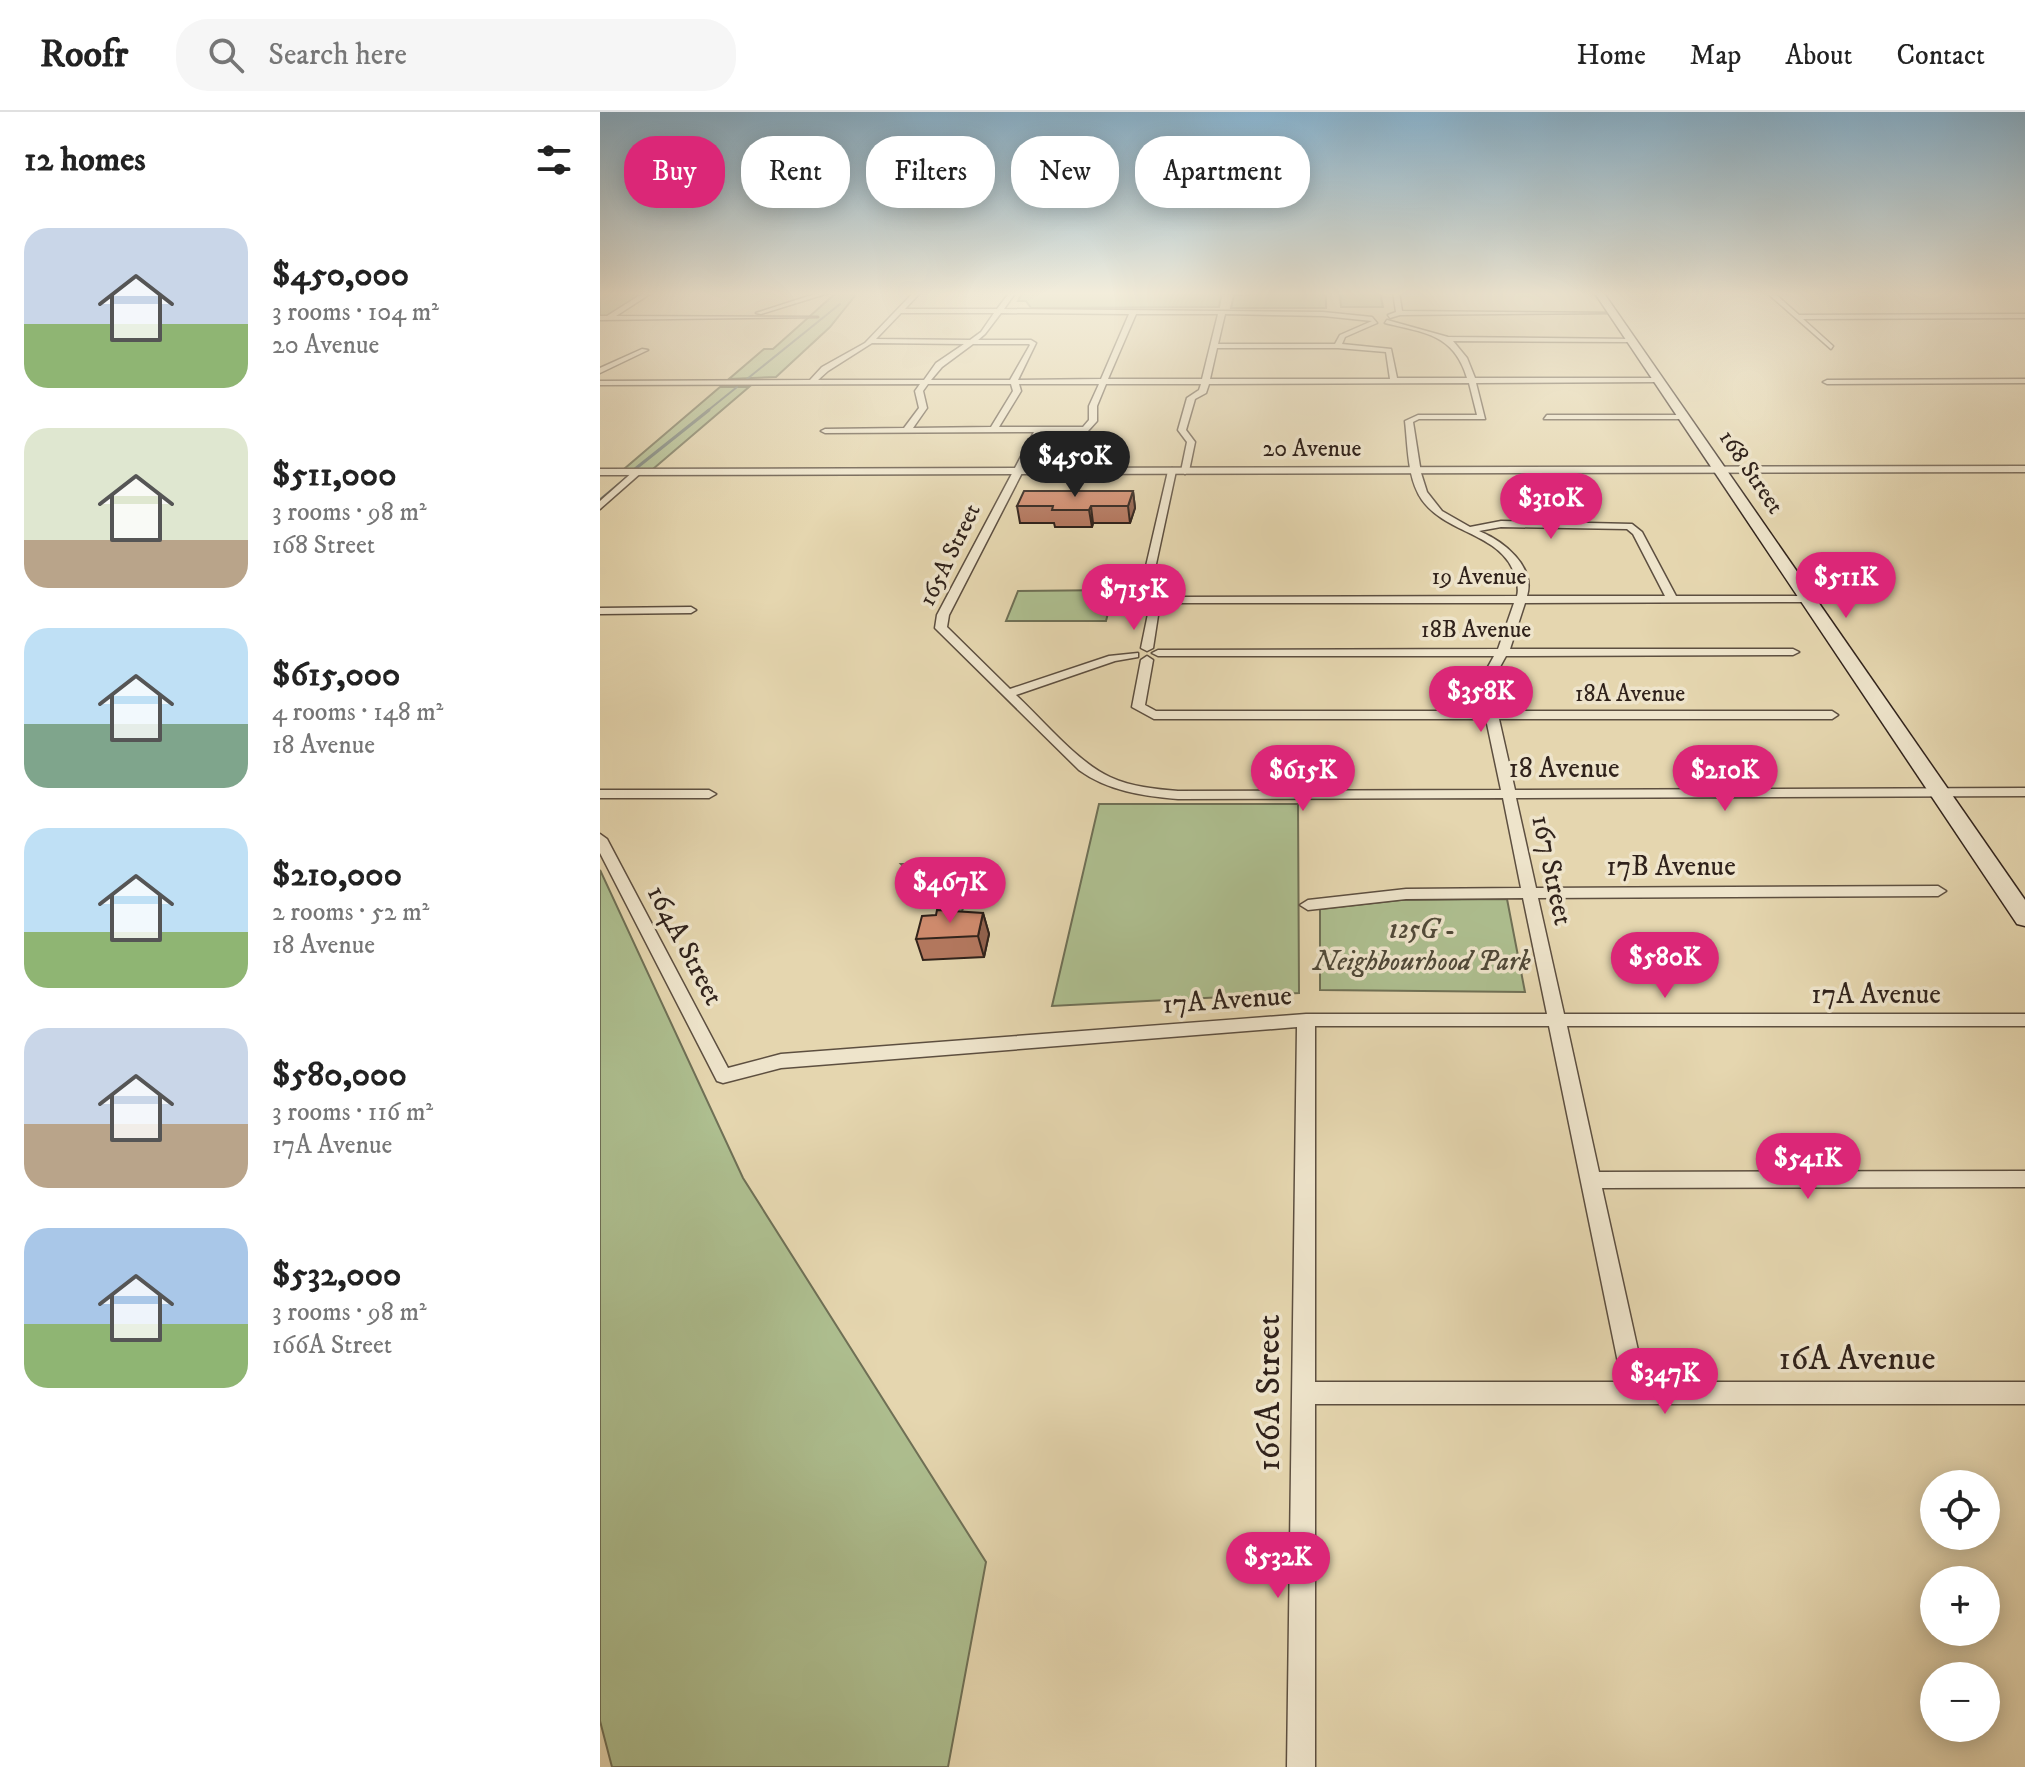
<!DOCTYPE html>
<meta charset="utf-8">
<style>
body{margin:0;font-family:"IM FELL DW Pica",serif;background:#f6f6f6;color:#222;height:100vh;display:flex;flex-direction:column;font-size:30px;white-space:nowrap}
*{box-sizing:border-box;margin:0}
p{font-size:26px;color:#767676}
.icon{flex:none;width:44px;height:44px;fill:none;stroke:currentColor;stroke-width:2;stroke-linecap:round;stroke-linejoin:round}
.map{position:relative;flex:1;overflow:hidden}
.side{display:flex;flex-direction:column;background:#fff;width:600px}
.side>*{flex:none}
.banner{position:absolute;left:24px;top:24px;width:760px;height:72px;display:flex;gap:16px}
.tools{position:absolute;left:1320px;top:1358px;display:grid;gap:16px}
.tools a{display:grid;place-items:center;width:80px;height:80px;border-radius:50%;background:#fff;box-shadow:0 4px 20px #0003;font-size:40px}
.price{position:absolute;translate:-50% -68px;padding:0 18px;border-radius:28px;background:#db2777;color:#fff;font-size:26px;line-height:52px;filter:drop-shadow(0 2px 4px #0008)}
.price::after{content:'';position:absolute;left:50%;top:48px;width:24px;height:18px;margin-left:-12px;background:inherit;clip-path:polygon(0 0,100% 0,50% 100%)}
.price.current{background:#222;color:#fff}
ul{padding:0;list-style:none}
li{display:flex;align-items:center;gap:24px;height:200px;padding:0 24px}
li span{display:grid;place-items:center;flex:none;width:224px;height:160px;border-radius:24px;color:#555}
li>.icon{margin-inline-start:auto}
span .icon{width:96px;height:96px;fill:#fffc;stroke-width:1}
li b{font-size:34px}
h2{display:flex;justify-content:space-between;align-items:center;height:96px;padding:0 24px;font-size:34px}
.tag{padding:0 28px;border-radius:32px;background:#fff;box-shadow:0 4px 20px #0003;font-size:28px;line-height:72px}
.tag.current{background:#db2777;color:#fff}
header{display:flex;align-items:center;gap:48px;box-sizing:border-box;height:112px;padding:0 40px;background:#fff;border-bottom:2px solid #e0e0e0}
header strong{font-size:38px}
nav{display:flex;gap:44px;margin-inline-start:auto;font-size:28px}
.search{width:560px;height:72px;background:#f6f6f6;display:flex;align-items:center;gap:20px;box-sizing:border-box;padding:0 28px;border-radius:32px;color:#767676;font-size:30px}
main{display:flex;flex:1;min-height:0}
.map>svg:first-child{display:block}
</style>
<header>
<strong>Roofr</strong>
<div class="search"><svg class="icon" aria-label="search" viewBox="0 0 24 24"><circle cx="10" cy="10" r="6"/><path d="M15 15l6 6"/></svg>Search here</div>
<nav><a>Home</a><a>Map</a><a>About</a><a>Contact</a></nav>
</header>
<main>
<section class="side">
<h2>12 homes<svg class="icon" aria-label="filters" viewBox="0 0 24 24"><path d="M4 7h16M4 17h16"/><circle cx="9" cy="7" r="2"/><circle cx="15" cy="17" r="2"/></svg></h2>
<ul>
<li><span style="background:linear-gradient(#c9d6e8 60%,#8fb573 0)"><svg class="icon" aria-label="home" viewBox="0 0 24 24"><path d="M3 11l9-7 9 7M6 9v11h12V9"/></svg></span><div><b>$450,000</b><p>3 rooms · 104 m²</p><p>20 Avenue</p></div></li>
<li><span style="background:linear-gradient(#dfe7d0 70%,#b9a48a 0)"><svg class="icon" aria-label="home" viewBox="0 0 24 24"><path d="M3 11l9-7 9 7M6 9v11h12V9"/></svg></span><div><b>$511,000</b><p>3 rooms · 98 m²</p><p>168 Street</p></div></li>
<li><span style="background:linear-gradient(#bfe0f5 60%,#7fa58c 0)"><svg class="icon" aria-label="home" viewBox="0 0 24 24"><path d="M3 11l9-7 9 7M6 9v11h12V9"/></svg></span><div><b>$615,000</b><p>4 rooms · 148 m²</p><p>18 Avenue</p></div></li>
<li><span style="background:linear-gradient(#bfe0f5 65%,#8fb573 0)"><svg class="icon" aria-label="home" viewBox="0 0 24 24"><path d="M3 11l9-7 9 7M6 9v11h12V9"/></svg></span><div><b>$210,000</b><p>2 rooms · 52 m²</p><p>18 Avenue</p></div></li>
<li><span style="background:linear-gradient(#c9d6e8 60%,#b9a48a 0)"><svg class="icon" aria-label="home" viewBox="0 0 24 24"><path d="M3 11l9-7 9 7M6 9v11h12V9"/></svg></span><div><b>$580,000</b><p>3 rooms · 116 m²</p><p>17A Avenue</p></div></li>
<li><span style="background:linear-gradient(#a9c7e8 60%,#8fb573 0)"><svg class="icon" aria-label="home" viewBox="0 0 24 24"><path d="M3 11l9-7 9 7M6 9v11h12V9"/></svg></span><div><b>$532,000</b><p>3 rooms · 98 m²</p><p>166A Street</p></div></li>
</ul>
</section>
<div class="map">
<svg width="1425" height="1655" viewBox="0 0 1425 1655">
<rect width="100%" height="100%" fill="#e5d6af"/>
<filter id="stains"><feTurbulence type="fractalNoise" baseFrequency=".0025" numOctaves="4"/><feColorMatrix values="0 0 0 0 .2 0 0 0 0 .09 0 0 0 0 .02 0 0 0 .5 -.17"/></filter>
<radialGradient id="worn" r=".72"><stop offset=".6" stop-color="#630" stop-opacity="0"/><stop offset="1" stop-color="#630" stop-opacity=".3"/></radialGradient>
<g fill="#aebf90" stroke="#6f7056" stroke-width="2">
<path d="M 0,180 L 45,180 L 5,205 L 0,205 Z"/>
<path d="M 237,180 L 258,180 L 230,215 L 176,265 L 129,267 L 164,237 L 173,237 Z"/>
<path d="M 423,180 L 622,180 L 619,195 L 431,196 L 426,189 L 418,189 Z"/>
<path d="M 645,180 L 719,180 L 726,183 L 726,196 L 631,196 L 634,183 L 647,183 Z"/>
<path d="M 740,180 L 780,180 L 783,195 L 741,195 Z"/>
<path d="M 120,275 L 149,275 L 53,357 L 24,357 Z"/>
<path d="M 514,478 L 506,509 L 406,509 L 418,479 Z"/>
<path d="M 499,692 L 698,692 L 699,881 L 452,894 Z"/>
<path d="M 301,752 L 379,753 L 358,810 Z"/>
<path d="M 0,758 L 143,1066 L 386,1450 L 348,1655 L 12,1655 L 0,1609 Z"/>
<path d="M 907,787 L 925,880 L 720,878 L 720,797 L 800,788 Z"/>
</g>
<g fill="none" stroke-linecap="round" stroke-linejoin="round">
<g stroke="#6e7b76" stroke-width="2">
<path d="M 147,267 L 240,192"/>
<path d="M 106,300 L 137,275"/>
</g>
<g stroke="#6e7b76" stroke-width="3">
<path d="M 35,357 L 109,298"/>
<path d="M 0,388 L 29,364"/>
</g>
<defs>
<g id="minor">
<path d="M 45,180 L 53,180 L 16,204 L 218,205 L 0,208 L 0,204 L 7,204 Z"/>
<path d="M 221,180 L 232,180 L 161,202 L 156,201 Z"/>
<path d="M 314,180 L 321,180 L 305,197 L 397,197 L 410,180 L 416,180 L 404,197 L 723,200 L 772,205 L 777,211 L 745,225 L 742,232 L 791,237 L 797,266 L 867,266 C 854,222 825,221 785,211 L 787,208 L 848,225 L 1032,227 L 1030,230 L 853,229 L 867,246 L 875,266 L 1057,266 L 1061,268 L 1057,270 L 876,271 L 885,307 L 819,307 L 813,310 L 821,361 L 827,380 L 842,399 L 870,415 L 901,409 L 1032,412 L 1042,420 L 1076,484 L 1207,484 L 1212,487 L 1207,490 L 925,491 L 910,537 L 1193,537 L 1199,540 L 1193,543 L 906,544 L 891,571 L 897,599 L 1232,599 L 1238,603 L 1232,607 L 899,607 L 915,678 L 1425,676 L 1425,684 L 916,686 L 936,776 L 1338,774 L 1346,779 L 1338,784 L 938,786 L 964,902 L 1425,902 L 1425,914 L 967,914 L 999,1060 L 1425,1059 L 1425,1075 L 1002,1076 L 1045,1270 L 1425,1270 L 1425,1292 L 715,1292 L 715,1655 L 687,1655 L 697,915 L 181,956 L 123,971 L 117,969 L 0,741 L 0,722 L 7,727 L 128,956 L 181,942 L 706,902 L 947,902 L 923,786 L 806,787 L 708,798 L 700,793 L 708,788 L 806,777 L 921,776 L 903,686 L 578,687 C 543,684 508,679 479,658 L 335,516 L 337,503 L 434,320 L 225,321 L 221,319 L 225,317 L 304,316 L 319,296 L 315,279 L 320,272 L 0,273 L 0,269 L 210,268 L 222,255 L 265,231 ZM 301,201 L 394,201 L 381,220 L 370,228 L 276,227 ZM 401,201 L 529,202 L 501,267 L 418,268 L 436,231 L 431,228 L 378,228 L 385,222 ZM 536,202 L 618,202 L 602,267 L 508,267 ZM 625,202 L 723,204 L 772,209 L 740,223 L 735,232 L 618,232 ZM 272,231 L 364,232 L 336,251 L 324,268 L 218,268 L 228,259 ZM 373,232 L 429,232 L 430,233 L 410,268 L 331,268 L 342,255 ZM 617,236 L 738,236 L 786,240 L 790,267 L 610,267 ZM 869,271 L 877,303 L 818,303 L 805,309 C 808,334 807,366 822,388 C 847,423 904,421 916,466 C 917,473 919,477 917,484 L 580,485 L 554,487 L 550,480 L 576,359 L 572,356 L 568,359 L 540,480 L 549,497 L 541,536 L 547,539 L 553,536 L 559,497 L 558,494 L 580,491 L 914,491 L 898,537 L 558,538 L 552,541 L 558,544 L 894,544 L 879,571 L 885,599 L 556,599 L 545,593 L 553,548 L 547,544 L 541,548 L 532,595 L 554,607 L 886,607 L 901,678 L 578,679 C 555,677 532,675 510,665 C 477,650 443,608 416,583 L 515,549 L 538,545 L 538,541 L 509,544 L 410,577 L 347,515 L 349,503 L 443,320 L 488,319 L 497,309 L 497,294 L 506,272 L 601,272 L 599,278 L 587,286 L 578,318 L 587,330 L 581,359 L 585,362 L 589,359 L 595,330 L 586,318 L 595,287 L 606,281 L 609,272 ZM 328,272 L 411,272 L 413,279 L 391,315 L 313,316 L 327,296 L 323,279 ZM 419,272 L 499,272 L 489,294 L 489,308 L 483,315 L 399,315 L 421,279 ZM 901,415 L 1027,417 L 1033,422 L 1065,484 L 927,484 C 936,454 903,429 879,419 ZM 715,914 L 949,914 L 1022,1270 L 715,1270 Z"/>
<path d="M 793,180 L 799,180 L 802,199 L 1014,201 L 800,203 L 790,206 L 788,203 L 796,200 Z"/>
<path d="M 1166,180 L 1173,180 L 1199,203 L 1425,202 L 1425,206 L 1203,207 L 1233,234 L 1231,237 Z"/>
<path d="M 42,237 L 48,238 L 0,261 L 0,256 Z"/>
<path d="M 1425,267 L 1425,271 L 1227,272 L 1223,270 L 1227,268 Z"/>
<path d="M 947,303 L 1082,303 L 1086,305 L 1082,307 L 944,307 Z"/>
<path d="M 35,358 L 42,360 L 0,397 L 0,389 Z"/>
<path d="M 0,496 L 91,495 L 96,498 L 91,501 L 0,502 Z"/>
<path d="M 0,678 L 109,678 L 116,682 L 109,686 L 0,686 Z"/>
</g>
<path id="tertiary" d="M 1425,354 L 1425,360 L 0,363 L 0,357 Z"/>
<path id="secondary" d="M 994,180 L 1003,180 L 1425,788 L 1425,814 L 1417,812 Z"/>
</defs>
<use href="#minor" stroke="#5d4f40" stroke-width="3"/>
<use href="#tertiary" stroke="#5d4f40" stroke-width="3"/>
<use href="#secondary" stroke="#30221b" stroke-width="3"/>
<use href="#minor" fill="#eee4cb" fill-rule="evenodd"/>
<use href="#tertiary" fill="#eee4cb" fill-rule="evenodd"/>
<use href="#secondary" fill="#eee4cb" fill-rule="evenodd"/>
</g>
<g fill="#b4785f" stroke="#30221b" stroke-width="2">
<path d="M 533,379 L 535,396 L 530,411 L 493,411 L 492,415 L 455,415 L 454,411 L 420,411 L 417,394 Z"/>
<path d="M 383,801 L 389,822 L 384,845 L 323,848 L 316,827 Z"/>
</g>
<g fill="#92624e" stroke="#30221b" stroke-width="2">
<path d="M 533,379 L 535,396 L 530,411 L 528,394 Z"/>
<path d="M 491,394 L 493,411 L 492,415 L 489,398 Z"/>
<path d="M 383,801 L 389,822 L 384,845 L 378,824 Z"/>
</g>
<g fill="#d18c6f" stroke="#30221b" stroke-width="2">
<path d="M 424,379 L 533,379 L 528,394 L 491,394 L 489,398 L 452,398 L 453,394 L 417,394 Z"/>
<path d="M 337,798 L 383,801 L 378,824 L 316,827 L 322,804 L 336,803 Z"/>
</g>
<linearGradient id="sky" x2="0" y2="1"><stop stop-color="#88b5d2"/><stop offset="0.44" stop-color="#f3eddb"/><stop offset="1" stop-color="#f3eddb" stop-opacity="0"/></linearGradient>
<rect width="1425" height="412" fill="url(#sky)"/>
<g text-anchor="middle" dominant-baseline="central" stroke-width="7" stroke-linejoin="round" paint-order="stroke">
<g font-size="24" fill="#30221b" stroke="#eee4cb">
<text x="712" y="337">20 Avenue</text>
<text transform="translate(1151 360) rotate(56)">168 Street</text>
<text transform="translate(350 443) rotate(-64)">165A Street</text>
<text x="879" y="465">19 Avenue</text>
<text x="876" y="518">18B Avenue</text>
<text x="1030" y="582">18A Avenue</text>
</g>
<g font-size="28" fill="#30221b" stroke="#eee4cb">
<text x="964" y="656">18 Avenue</text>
<text x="1071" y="754">17B Avenue</text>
<text transform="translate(952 758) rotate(78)">167 Street</text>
<text transform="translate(85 833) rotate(62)">164A Street</text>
<text x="1276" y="882">17A Avenue</text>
<text transform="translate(627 888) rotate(-4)">17A Avenue</text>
</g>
<g font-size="28" font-style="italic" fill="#504938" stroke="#eee4cb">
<text x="822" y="817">125G -<tspan x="822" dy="32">Neighbourhood Park</tspan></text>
</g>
<g font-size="34" fill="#30221b" stroke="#eee4cb">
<text x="1257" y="1247">16A Avenue</text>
<text transform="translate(669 1281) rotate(-90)">166A Street</text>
</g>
</g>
<rect width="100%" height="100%" filter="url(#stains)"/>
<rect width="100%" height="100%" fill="url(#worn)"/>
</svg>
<div class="tools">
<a><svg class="icon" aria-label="locate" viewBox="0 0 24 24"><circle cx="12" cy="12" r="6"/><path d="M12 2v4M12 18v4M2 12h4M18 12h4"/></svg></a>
<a>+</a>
<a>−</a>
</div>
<b class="price current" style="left:475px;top:387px">$450K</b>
<b class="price" style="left:951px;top:429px">$310K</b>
<b class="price" style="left:1246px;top:508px">$511K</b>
<b class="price" style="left:534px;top:520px">$715K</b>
<b class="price" style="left:881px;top:622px">$358K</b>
<b class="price" style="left:703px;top:701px">$615K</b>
<b class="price" style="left:1125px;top:701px">$210K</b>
<b class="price" style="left:350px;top:813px">$467K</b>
<b class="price" style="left:1065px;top:888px">$580K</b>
<b class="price" style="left:1208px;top:1089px">$541K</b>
<b class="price" style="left:1065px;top:1304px">$347K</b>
<b class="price" style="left:678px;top:1488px">$532K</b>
<div class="banner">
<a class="tag current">Buy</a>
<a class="tag">Rent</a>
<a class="tag">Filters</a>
<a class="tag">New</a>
<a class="tag">Apartment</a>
</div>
</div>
</main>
